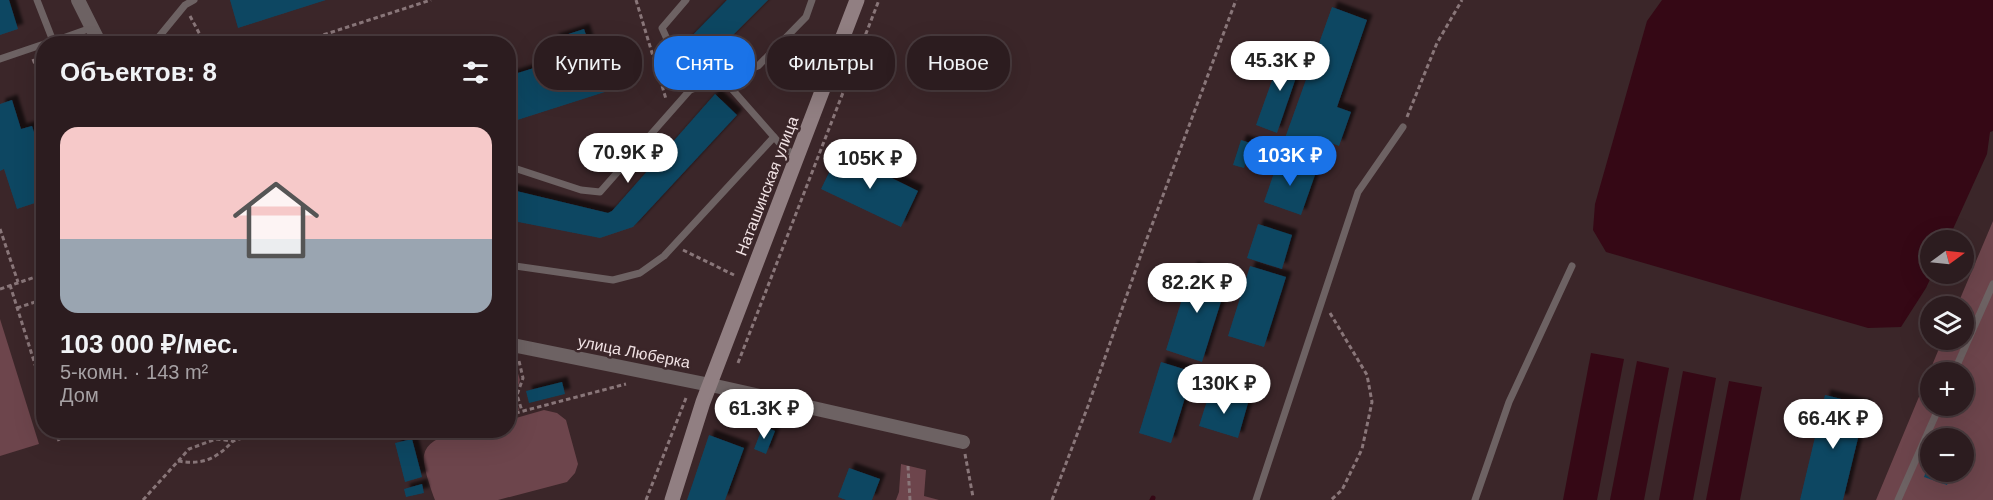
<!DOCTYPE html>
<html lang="ru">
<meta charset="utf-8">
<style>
body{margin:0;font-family:Helvetica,sans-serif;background:#342528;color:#f1f3f6;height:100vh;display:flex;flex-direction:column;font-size:22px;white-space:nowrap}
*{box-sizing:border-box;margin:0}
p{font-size:20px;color:#a6a1a4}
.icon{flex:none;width:33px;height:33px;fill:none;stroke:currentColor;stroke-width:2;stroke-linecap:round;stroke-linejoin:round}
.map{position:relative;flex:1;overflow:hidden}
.panel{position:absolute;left:36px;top:36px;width:480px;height:402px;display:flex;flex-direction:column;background:#2c1c1f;border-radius:24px;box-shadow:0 6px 24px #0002,0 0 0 2px #483a3d}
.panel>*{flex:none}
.guide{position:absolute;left:534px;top:36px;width:570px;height:54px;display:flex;gap:12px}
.needle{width:39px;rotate:75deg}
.fabs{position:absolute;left:1920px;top:230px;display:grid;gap:12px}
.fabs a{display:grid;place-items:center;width:54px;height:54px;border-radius:50%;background:#2c1c1f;box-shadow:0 6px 24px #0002,0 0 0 2px #483a3d;font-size:30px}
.price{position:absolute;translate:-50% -51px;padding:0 14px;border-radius:21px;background:#fff;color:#222;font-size:20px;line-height:39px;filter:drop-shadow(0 2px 3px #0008)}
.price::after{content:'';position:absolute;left:50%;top:36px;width:18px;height:14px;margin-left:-9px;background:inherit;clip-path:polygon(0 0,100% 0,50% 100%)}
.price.current{background:#1a73e8;color:#fff}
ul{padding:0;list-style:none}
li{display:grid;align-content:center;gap:12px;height:318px;padding:0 24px}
li span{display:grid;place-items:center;height:186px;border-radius:18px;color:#555}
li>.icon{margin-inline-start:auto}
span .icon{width:108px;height:108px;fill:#fffc;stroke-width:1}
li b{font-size:26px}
h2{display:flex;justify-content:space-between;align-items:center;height:72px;padding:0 24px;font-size:26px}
.pill{padding:0 21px;border-radius:24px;background:#2c1c1f;box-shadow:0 6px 24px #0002,0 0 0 2px #483a3d;font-size:21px;line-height:54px}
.pill.current{background:#1a73e8;color:#fff}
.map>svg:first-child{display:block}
</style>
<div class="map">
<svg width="1993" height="500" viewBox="0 0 1993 500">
<defs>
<filter id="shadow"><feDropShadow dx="5.5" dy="-5.5" stdDeviation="1.5" flood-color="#0009"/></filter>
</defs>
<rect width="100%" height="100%" fill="#3b2629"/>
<g fill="#6d454c" fill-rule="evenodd">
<path d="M 1993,221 L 1993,500 L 1876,500 L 1943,339 L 1964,339 L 1964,306 L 1957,306 ZM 1930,372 L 1964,372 L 1964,405 L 1930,405 ZM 1930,438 L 1964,438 L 1964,471 L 1930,471 Z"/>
<path d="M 0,319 L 39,444 L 0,456 Z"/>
<path d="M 509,362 L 515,364 L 520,380 L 515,395 L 519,410 L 509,413 Z"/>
<path d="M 544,410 L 557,413 L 566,420 L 578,464 L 575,473 L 567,482 L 498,500 L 435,500 C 431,490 422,464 424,455 C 429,428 487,430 508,430 L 509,420 Z"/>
<path d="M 901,464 L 926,470 L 924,496 L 939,500 L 896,500 L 899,492 Z"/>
</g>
<g fill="#350815">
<path d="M 1662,0 L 1993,0 L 1993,131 L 1990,132 L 1987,154 L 1948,240 L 1930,240 L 1930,273 L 1933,273 L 1926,288 L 1901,327 L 1868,328 L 1606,252 L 1593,230 L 1595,204 L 1647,21 Z"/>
<path d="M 1591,353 L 1624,359 L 1597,500 L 1563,500 Z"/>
<path d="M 1637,361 L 1669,368 L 1644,500 L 1610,500 Z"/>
<path d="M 1683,371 L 1716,378 L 1693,500 L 1659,500 Z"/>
<path d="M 1729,381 L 1762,387 L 1740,500 L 1706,500 Z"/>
</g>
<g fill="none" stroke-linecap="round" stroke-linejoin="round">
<path stroke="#350815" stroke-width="5" d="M 1152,500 L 1153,498"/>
</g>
<g fill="#0f4662" filter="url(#shadow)">
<path d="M 0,0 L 9,0 L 18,29 L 0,35 Z"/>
<path d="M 230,0 L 326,0 L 238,28 Z"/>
<path d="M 727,0 L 768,0 L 705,63 L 684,44 Z"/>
<path d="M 1332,7 L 1367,20 L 1337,107 L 1351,112 L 1339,146 L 1325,141 L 1321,151 L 1285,138 Z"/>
<path d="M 584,29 L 605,92 L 508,123 L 508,76 L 560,60 L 553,39 Z"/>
<path d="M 1283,50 L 1303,57 L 1277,133 L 1256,125 Z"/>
<path d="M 715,94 L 737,115 L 633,227 L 600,238 L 508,220 L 508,189 L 608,213 L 612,211 Z"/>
<path d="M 12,100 L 21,129 L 32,126 L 44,163 L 44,169 L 37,171 L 44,192 L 44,200 L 17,209 L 4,169 L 0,171 L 0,104 Z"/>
<path d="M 1241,140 L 1253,144 L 1244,168 L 1233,165 Z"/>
<path d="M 839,152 L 918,191 L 901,227 L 821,189 Z"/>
<path d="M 1279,158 L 1316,172 L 1301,215 L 1264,202 Z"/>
<path d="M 1258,224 L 1292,235 L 1282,269 L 1247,258 Z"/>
<path d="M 1250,266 L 1286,277 L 1264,347 L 1228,336 Z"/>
<path d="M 1192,267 L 1228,279 L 1202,362 L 1166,350 Z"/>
<path d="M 1161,362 L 1193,372 L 1171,443 L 1139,433 Z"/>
<path d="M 562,382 L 565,394 L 529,403 L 526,391 Z"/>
<path d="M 1210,391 L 1248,403 L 1238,438 L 1199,426 Z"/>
<path d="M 1825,395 L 1866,405 L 1843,500 L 1800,500 Z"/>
<path d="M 763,426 L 775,431 L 766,454 L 754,449 Z"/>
<path d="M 709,435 L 744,448 L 725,500 L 687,500 Z"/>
<path d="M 412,439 L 422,477 L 405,482 L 395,443 Z"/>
<path d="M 1930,459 L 1930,471 L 1952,471 L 1947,485 L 1924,477 Z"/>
<path d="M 849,468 L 880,479 L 872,500 L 846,500 L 838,497 Z"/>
<path d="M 422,484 L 424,493 L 406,497 L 404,489 Z"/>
</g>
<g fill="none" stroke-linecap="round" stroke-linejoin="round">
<g stroke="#897679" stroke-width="3" stroke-dasharray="4.5 3" stroke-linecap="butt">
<path d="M 636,0 L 666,99"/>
<path d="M 190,16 L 205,44"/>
<path d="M 295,44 L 431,0"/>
<path d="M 33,59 L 36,67 L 44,75"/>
<path d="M 1407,117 L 1437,43 L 1462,0"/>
<path d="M 0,229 L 18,282"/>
<path d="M 683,250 L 734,275"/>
<path d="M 10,285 L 44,393"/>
<path d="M 0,289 L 44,274"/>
<path d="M 17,308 L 44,299"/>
<path d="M 1330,313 L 1367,375 L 1372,402 L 1362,449 L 1342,490 L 1331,500"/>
<path d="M 519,361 L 523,378 L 517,395 L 522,411"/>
<path d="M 738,363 L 879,0"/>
<path d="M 508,415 L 626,384"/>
<path d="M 55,430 L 59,441"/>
<path d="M 409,430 L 423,437 L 449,430"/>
<path d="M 965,454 L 973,497"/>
<path d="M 178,461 C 203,465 216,459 233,441"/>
<path d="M 908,466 L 910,500"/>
<path d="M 143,500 L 189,449 L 216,439 L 233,441 L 267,430"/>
<path d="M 646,500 L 686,398"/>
<path d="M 1052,500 L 1088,406 L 1143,249 L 1236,0"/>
</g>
<g stroke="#6d6263" stroke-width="7">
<path d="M 37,0 L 53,41"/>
<path d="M 686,0 L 662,28 L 690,90 L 723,79 L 782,146 L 796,156"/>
<path d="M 46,44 L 91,28"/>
<path d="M 153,44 L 185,5 L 194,0"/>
<path d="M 0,59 L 44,44"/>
<path d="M 723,79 L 758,66 L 806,17 L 812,0"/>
<path d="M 508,168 L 511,167 L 581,190 L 600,192 L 690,90"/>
<path d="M 508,265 L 613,280 L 640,273 L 664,256 L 774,137"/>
<path d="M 1954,372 L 1993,284"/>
<path d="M 1256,500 L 1358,192 L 1403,127"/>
<path d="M 1475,500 L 1509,402 L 1572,266"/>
<path d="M 1898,500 L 1940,405"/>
</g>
<g stroke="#6d6263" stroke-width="14">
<path d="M 78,0 L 100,44"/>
<path d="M 508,344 L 720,387 L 963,442"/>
</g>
<path stroke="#917f82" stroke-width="15" d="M 672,500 L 703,402 L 857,0"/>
</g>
<g text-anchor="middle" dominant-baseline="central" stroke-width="5" stroke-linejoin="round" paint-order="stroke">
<g font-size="16" fill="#f0e1e3" stroke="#3b2629">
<text transform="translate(767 186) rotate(-69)">Наташинская улица</text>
<text transform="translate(634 352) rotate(11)">улица Люберка</text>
</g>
</g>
</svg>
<div class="fabs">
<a><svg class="needle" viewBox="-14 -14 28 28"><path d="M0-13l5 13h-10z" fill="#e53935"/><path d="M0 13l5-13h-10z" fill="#a6a1a4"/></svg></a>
<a><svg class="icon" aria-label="layers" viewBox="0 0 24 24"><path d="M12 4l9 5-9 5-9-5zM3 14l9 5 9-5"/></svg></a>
<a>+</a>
<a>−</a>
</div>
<b class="price" style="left:1280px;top:92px">45.3K ₽</b>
<b class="price" style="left:628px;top:184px">70.9K ₽</b>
<b class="price current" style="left:1290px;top:187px">103K ₽</b>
<b class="price" style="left:870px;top:190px">105K ₽</b>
<b class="price" style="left:1197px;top:314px">82.2K ₽</b>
<b class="price" style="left:1224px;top:415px">130K ₽</b>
<b class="price" style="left:764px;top:440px">61.3K ₽</b>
<b class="price" style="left:1833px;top:450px">66.4K ₽</b>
<div class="guide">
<a class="pill">Купить</a>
<a class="pill current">Снять</a>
<a class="pill">Фильтры</a>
<a class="pill">Новое</a>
</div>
<section class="panel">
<h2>Объектов: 8<svg class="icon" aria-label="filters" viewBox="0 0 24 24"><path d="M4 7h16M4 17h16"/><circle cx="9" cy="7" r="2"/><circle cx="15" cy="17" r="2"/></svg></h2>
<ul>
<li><span style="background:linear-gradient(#f6c9c9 60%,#9aa5b1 0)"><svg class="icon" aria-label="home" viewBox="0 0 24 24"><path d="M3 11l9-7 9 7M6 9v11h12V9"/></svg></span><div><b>103 000 ₽/мес.</b><p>5-комн. · 143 m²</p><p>Дом</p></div></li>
</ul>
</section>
</div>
